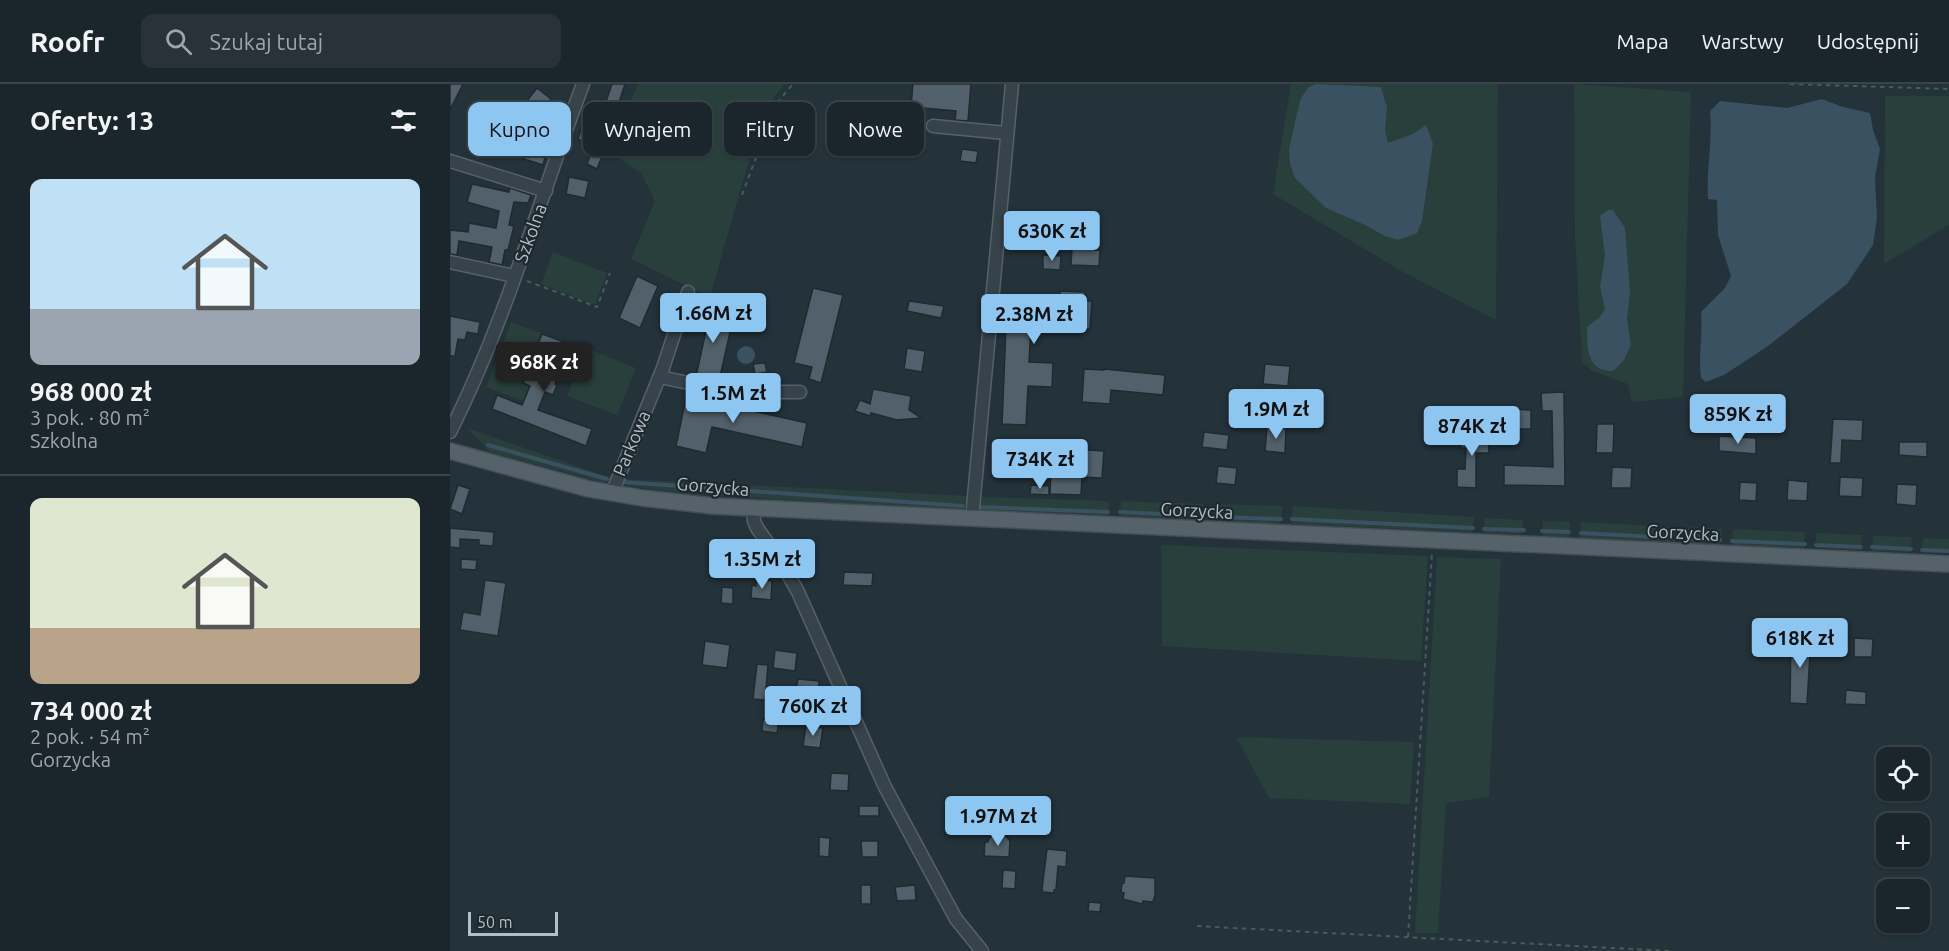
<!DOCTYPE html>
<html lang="pl">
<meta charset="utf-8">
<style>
body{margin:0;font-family:Ubuntu,sans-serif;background:#283238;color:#f1f3f6;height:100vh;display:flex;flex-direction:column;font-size:22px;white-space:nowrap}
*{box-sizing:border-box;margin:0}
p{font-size:20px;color:#a0a5a9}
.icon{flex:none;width:33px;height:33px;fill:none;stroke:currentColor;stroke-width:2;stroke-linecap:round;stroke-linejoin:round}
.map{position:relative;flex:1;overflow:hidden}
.side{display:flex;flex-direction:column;background:#1b262c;width:450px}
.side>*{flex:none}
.top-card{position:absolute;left:18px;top:18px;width:570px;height:54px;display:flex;gap:12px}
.controls{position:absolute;left:1426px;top:663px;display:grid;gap:12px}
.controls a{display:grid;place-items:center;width:54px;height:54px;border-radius:12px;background:#1b262c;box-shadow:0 2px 4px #0004,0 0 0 2px #394348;font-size:30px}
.scale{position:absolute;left:18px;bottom:15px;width:90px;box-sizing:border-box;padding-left:6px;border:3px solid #b3bec6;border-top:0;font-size:16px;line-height:21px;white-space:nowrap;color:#b3bec6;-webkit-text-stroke:4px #1d282f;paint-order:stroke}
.price{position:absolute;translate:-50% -51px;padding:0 14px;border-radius:6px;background:#8dc7f1;color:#111;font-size:20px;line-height:39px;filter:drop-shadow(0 2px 3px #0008)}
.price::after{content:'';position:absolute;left:50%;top:36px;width:18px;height:14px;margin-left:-9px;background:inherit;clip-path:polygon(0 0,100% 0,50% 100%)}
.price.active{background:#222;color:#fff}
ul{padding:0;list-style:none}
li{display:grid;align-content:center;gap:12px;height:318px;padding:0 30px}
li+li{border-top:2px solid #394348}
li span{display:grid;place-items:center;height:186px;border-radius:12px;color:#555}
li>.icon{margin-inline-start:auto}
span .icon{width:108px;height:108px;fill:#fffc;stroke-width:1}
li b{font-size:26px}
h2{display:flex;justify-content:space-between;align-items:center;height:72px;padding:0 30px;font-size:26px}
.tag{padding:0 21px;border-radius:12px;background:#1b262c;box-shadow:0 2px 4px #0004,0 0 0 2px #394348;font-size:21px;line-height:54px}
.tag.active{background:#8dc7f1;color:#111}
header{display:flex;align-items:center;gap:36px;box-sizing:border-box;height:84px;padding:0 30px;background:#1b262c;border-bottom:2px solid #394348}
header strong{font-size:28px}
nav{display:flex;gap:33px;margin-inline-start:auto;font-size:21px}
.search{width:420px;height:54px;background:#283238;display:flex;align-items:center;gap:15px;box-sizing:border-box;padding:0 21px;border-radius:12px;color:#a0a5a9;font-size:22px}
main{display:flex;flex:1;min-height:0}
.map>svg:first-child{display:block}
</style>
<header>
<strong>Roofr</strong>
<div class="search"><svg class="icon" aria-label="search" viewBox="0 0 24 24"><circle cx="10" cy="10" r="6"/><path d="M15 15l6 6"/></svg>Szukaj tutaj</div>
<nav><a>Mapa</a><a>Warstwy</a><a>Udostępnij</a></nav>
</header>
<main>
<section class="side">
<h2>Oferty: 13<svg class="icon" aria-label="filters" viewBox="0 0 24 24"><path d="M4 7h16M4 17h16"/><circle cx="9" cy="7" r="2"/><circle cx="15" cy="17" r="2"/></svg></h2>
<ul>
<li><span style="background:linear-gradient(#bfe0f5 70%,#9aa5b1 0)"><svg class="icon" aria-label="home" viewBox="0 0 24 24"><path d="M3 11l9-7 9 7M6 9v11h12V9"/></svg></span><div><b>968 000 zł</b><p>3 pok. · 80 m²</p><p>Szkolna</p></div></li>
<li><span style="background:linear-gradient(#dfe7d0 70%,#b9a48a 0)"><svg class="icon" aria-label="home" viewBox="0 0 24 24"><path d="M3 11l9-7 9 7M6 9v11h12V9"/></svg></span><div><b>734 000 zł</b><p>2 pok. · 54 m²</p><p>Gorzycka</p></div></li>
</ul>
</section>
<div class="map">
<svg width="1499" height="867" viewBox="0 0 1499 867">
<rect width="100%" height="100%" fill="#24323a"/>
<g fill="#293f3b">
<path d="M 188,0 L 335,0 L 324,13 L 303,62 L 260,213 L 181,175 L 205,117 L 191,89 L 159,68 Z"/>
<path d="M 841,0 L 1048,0 L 1046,236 L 953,188 L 823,110 Z"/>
<path d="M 1124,0 L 1241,8 L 1233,313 L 1182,318 L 1178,300 L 1142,287 L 1132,278 L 1125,153 Z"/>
<path d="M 1435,12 L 1499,12 L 1499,141 L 1434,180 Z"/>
<path d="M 103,168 L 157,189 L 145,221 L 91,200 Z"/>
<path d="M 61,238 L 91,249 L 72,299 L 79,303 L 73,317 L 36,303 Z"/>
<path d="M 136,264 L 186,284 L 167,331 L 117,312 Z"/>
<path d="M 17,344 L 161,394 L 155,399 L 40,368 Z"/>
<path d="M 174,395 L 518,412 L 517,418 L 512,426 L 240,410 L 178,402 L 173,400 Z"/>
<path d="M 530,413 L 659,417 L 658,431 L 530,426 Z"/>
<path d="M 671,417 L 753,420 L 752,436 L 670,432 Z"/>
<path d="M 766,420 L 833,422 L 830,440 L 764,437 Z"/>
<path d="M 843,422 L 1024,433 L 1022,448 L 842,440 Z"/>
<path d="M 1035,434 L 1073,436 L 1073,450 L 1034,449 Z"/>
<path d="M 1093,437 L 1120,438 L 1119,453 L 1092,452 Z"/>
<path d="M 1131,438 L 1226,443 L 1225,458 L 1130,454 Z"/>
<path d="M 1237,443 L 1272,445 L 1270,460 L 1237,459 Z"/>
<path d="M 1283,445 L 1354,448 L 1354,464 L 1282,461 Z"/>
<path d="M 1366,449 L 1412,451 L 1411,466 L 1366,464 Z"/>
<path d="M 1423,452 L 1462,453 L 1460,468 L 1422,467 Z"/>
<path d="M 1473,454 L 1499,455 L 1499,469 L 1472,469 Z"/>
<path d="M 711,461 L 978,472 L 971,577 L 712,562 Z"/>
<path d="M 987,473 L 1051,475 L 1039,713 L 996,719 L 988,849 L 965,849 Z"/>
<path d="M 786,653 L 964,658 L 960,720 L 819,714 Z"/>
</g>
<g fill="#395160">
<path d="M 866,0 L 931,3 L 937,24 L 935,46 L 938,59 L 963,50 L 976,41 L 983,60 L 972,137 L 967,149 L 948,156 L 935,152 L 915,141 L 876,124 L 845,94 L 840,80 L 839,65 L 847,29 L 851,14 L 859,3 Z"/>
<path d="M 1372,15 L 1393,23 L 1420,29 L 1423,46 L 1430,65 L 1425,93 L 1427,134 L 1423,161 L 1397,200 L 1318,262 L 1274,291 L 1256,298 L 1251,294 C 1248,272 1253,250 1251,228 L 1275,204 L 1281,192 L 1268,151 L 1267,116 L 1258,115 C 1256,85 1263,57 1260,27 L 1270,17 L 1337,24 Z"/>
<path d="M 1158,126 L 1163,126 L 1175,144 L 1180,208 L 1177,235 L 1181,261 L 1174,276 L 1163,287 C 1135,287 1138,263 1137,243 L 1150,233 L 1155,225 L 1150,202 L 1155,172 L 1150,132 Z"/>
<circle cx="296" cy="271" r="9"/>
</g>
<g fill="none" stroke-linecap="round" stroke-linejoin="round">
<g stroke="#395160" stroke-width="4">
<path d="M 38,361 L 157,395"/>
<path d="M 173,398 L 513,422"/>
<path d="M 531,423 L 658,428"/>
<path d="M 670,428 L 752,432"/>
<path d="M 764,433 L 831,435"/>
<path d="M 842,435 L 1023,444"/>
<path d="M 1034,445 L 1074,446"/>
<path d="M 1092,447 L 1119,448"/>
<path d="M 1131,449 L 1225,454"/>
<path d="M 1236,454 L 1270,456"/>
<path d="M 1282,457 L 1355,460"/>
<path d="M 1366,461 L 1411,463"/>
<path d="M 1422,463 L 1461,465"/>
<path d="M 1472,466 L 1499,467"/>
</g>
</g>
<g fill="#51606a" stroke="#1f2a31" stroke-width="1.5">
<path d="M 0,0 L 13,0 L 0,26 Z"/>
<path d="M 162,0 L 175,0 L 161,43 L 163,44 L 147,85 L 137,80 L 144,61 L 128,55 L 132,43 L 141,47 L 145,37 L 149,38 Z"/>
<path d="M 463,0 L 521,0 L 518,37 L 505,36 L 506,27 L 474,24 L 473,34 L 460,33 Z"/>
<path d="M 87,4 L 101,15 L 82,38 L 73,31 L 77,26 L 73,22 Z"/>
<path d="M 83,39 L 107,46 L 103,59 L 99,58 L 93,81 L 74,75 L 75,72 L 65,69 L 67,64 L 43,57 L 46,44 L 78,53 Z"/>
<path d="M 512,65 L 528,67 L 526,79 L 510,77 Z"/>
<path d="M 119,93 L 139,97 L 135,114 L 116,110 Z"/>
<path d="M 22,100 L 59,108 L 60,104 L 81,111 L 78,119 L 64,118 L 59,141 L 64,142 L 58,166 L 55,166 L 52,181 L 39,178 L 42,163 L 9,157 L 7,171 L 0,170 L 0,146 L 18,148 L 19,139 L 46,144 L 49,127 L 17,118 Z"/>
<path d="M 578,129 L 595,130 L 595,137 L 598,138 L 597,148 L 594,148 L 593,154 L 576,153 Z"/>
<path d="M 629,150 L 644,151 L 644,166 L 650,166 L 649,182 L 621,181 L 622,164 L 628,165 Z"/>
<path d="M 593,171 L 611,172 L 610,186 L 593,185 Z"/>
<path d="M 187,192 L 208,202 L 190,244 L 169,234 Z"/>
<path d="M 363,204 L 393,211 L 371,299 L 359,295 L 362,283 L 344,279 Z"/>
<path d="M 610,207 L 635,208 L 635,217 L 642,217 L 640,245 L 581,242 L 579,278 L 603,279 L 602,303 L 578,302 L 576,341 L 552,340 L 556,241 L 550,241 L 551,213 L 610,216 Z"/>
<path d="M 459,217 L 494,222 L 491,234 L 457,227 Z"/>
<path d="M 245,229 L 283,235 L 269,297 L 246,292 L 256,247 L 241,244 Z"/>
<path d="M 0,232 L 30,238 L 28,250 L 17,248 L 15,256 L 8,255 L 5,272 L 0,272 Z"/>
<path d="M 92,250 L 120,260 L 105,300 L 107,301 L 103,311 L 95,308 L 88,326 L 142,345 L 136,362 L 42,325 L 47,311 L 72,321 L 80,302 L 73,299 Z"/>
<path d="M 457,264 L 475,267 L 472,288 L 454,285 Z"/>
<path d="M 315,279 L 317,288 L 305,290 L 303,280 Z"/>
<path d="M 815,280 L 840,282 L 838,302 L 813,300 Z"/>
<path d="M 634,285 L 654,286 L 654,285 L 715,291 L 713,311 L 661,306 L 660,320 L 632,318 Z"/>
<path d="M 423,305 L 461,312 L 459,326 L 471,334 L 447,336 L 421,329 L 420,332 L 405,327 L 410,316 L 420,320 Z"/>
<path d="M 1114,308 L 1115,402 L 1054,401 L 1054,381 L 1103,383 L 1102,327 L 1092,327 L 1091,309 Z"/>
<path d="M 237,309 L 268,316 L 267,319 L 357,339 L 352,363 L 262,343 L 256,369 L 226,362 Z"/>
<path d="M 1053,325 L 1081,326 L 1081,345 L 1053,345 Z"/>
<path d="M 1383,335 L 1413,336 L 1412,357 L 1392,356 L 1391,379 L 1380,379 Z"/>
<path d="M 1147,340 L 1164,340 L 1163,369 L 1146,369 Z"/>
<path d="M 817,343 L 836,344 L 835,369 L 815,367 Z"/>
<path d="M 1023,346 L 1038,346 L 1039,369 L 1026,369 L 1026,404 L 1007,403 L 1007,385 L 1015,385 L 1016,364 L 1011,364 L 1010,350 L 1024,350 Z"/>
<path d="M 754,348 L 779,351 L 777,366 L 752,363 Z"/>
<path d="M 1269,352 L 1306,354 L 1306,370 L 1269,367 Z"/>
<path d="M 1449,358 L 1477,358 L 1477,373 L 1449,371 Z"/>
<path d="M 558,361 L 580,364 L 580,370 L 602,372 L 602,369 L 620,370 L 621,365 L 654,367 L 652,394 L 632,393 L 631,411 L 600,410 L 601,384 L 556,380 Z"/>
<path d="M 768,382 L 787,384 L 785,401 L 766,399 Z"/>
<path d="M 1162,383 L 1182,384 L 1181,404 L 1161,404 Z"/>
<path d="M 1390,393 L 1413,394 L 1412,413 L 1389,412 Z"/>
<path d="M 1338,396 L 1358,398 L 1357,417 L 1337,416 Z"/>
<path d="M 1290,398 L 1307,399 L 1306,417 L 1289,416 Z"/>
<path d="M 1447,400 L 1467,401 L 1466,422 L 1446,420 Z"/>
<path d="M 8,401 L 20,405 L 12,430 L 0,425 Z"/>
<path d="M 581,401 L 599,402 L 599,411 L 580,410 Z"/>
<path d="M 0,444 L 44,448 L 43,462 L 29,461 L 29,456 L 10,455 L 10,464 L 0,463 Z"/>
<path d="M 11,475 L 27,476 L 26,486 L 11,485 Z"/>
<path d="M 394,488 L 423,489 L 422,502 L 393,501 Z"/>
<path d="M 306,495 L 322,497 L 321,516 L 301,514 L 302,501 L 306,502 Z"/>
<path d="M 35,496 L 56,499 L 48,552 L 10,546 L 13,528 L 30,531 Z"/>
<path d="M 272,503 L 283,504 L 283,520 L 271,519 Z"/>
<path d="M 1341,552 L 1361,553 L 1357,620 L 1340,619 Z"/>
<path d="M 1404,554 L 1423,555 L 1422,573 L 1404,573 Z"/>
<path d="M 255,557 L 280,561 L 277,584 L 252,581 Z"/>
<path d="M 325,566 L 347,569 L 345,587 L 323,584 Z"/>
<path d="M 307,580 L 318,581 L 315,616 L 303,615 Z"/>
<path d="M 348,595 L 369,597 L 368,610 L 346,608 Z"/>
<path d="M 1396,606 L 1416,608 L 1416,621 L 1395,620 Z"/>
<path d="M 313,635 L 329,637 L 327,649 L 312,647 Z"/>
<path d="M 356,642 L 373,644 L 370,664 L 353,662 Z"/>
<path d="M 381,689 L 399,690 L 398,707 L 380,706 Z"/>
<rect x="409" y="722" width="20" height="10"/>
<path d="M 548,749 L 551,752 L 556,752 L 560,757 L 559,773 L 534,772 L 535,758 L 538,758 L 539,754 Z"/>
<path d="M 369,753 L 380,754 L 379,773 L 369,772 Z"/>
<path d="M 411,757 L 428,757 L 428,773 L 412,773 Z"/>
<path d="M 597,765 L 617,767 L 616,783 L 608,782 L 606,806 L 604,806 L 604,809 L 593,808 L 592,805 Z"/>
<path d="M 553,786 L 566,787 L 565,805 L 552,804 Z"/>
<path d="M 675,792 L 705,794 L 705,811 L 703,818 L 693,817 L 692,820 L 673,815 L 674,809 L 671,808 L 672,799 L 674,799 Z"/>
<rect x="411" y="801" width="10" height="19"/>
<path d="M 465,801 L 466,816 L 447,817 L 445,803 Z"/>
<path d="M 639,818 L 651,819 L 650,828 L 638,827 Z"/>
</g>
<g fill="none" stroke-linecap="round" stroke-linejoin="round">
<defs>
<g id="minor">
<path d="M 483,42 L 556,49"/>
<path d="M 0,77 L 96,107"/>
<path d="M 0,178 L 64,192"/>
<path d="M 210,293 L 281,308 L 350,308"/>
<path d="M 0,348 C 56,237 89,116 133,0"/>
<path d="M 162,409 L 213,284 L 238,208"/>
<path d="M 303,425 L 304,437 L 307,444 L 330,476 L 348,508 L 435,703 L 506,835 L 532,867"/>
<path d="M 522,435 L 562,0"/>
</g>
<path id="major" d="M 0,367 L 139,405 L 192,414 L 263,422 L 1499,480"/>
</defs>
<use href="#minor" stroke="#566168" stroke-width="15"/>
<use href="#major" stroke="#444f56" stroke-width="18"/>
<g stroke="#485c5a" stroke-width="2" stroke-dasharray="4.5 4.5" stroke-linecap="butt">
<path d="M 1340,0 L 1499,5"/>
<path d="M 292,111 L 326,20 L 343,0"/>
<path d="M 77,197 L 147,223 L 160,189"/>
<path d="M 747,842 L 1219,867"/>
<path d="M 958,853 L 982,469"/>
</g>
<use href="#minor" stroke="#37434a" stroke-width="12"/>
<use href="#major" stroke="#56626a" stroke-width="15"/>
</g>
<g text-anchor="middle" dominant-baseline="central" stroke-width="4.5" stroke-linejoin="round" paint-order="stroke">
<g font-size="18" fill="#b3bec6" stroke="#1d282f">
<text transform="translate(80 149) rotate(-70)">Szkolna</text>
<text transform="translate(181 359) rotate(-67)">Parkowa</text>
<text transform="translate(263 402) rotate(5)">Gorzycka</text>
<text transform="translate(747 426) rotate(3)">Gorzycka</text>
<text transform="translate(1233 448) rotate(3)">Gorzycka</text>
</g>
</g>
</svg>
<div class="controls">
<a><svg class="icon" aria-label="locate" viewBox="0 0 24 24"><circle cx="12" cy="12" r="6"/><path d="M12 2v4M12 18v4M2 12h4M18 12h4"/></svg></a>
<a>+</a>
<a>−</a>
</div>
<div class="scale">50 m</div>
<b class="price" style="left:602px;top:178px">630K zł</b>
<b class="price" style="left:263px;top:260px">1.66M zł</b>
<b class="price" style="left:584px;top:261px">2.38M zł</b>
<b class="price active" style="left:94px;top:309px">968K zł</b>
<b class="price" style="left:283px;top:340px">1.5M zł</b>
<b class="price" style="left:826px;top:356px">1.9M zł</b>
<b class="price" style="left:1288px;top:361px">859K zł</b>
<b class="price" style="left:1022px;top:373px">874K zł</b>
<b class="price" style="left:590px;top:406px">734K zł</b>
<b class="price" style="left:312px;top:506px">1.35M zł</b>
<b class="price" style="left:1350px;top:585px">618K zł</b>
<b class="price" style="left:363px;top:653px">760K zł</b>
<b class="price" style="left:548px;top:763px">1.97M zł</b>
<div class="top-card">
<a class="tag active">Kupno</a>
<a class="tag">Wynajem</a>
<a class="tag">Filtry</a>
<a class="tag">Nowe</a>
</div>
</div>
</main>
